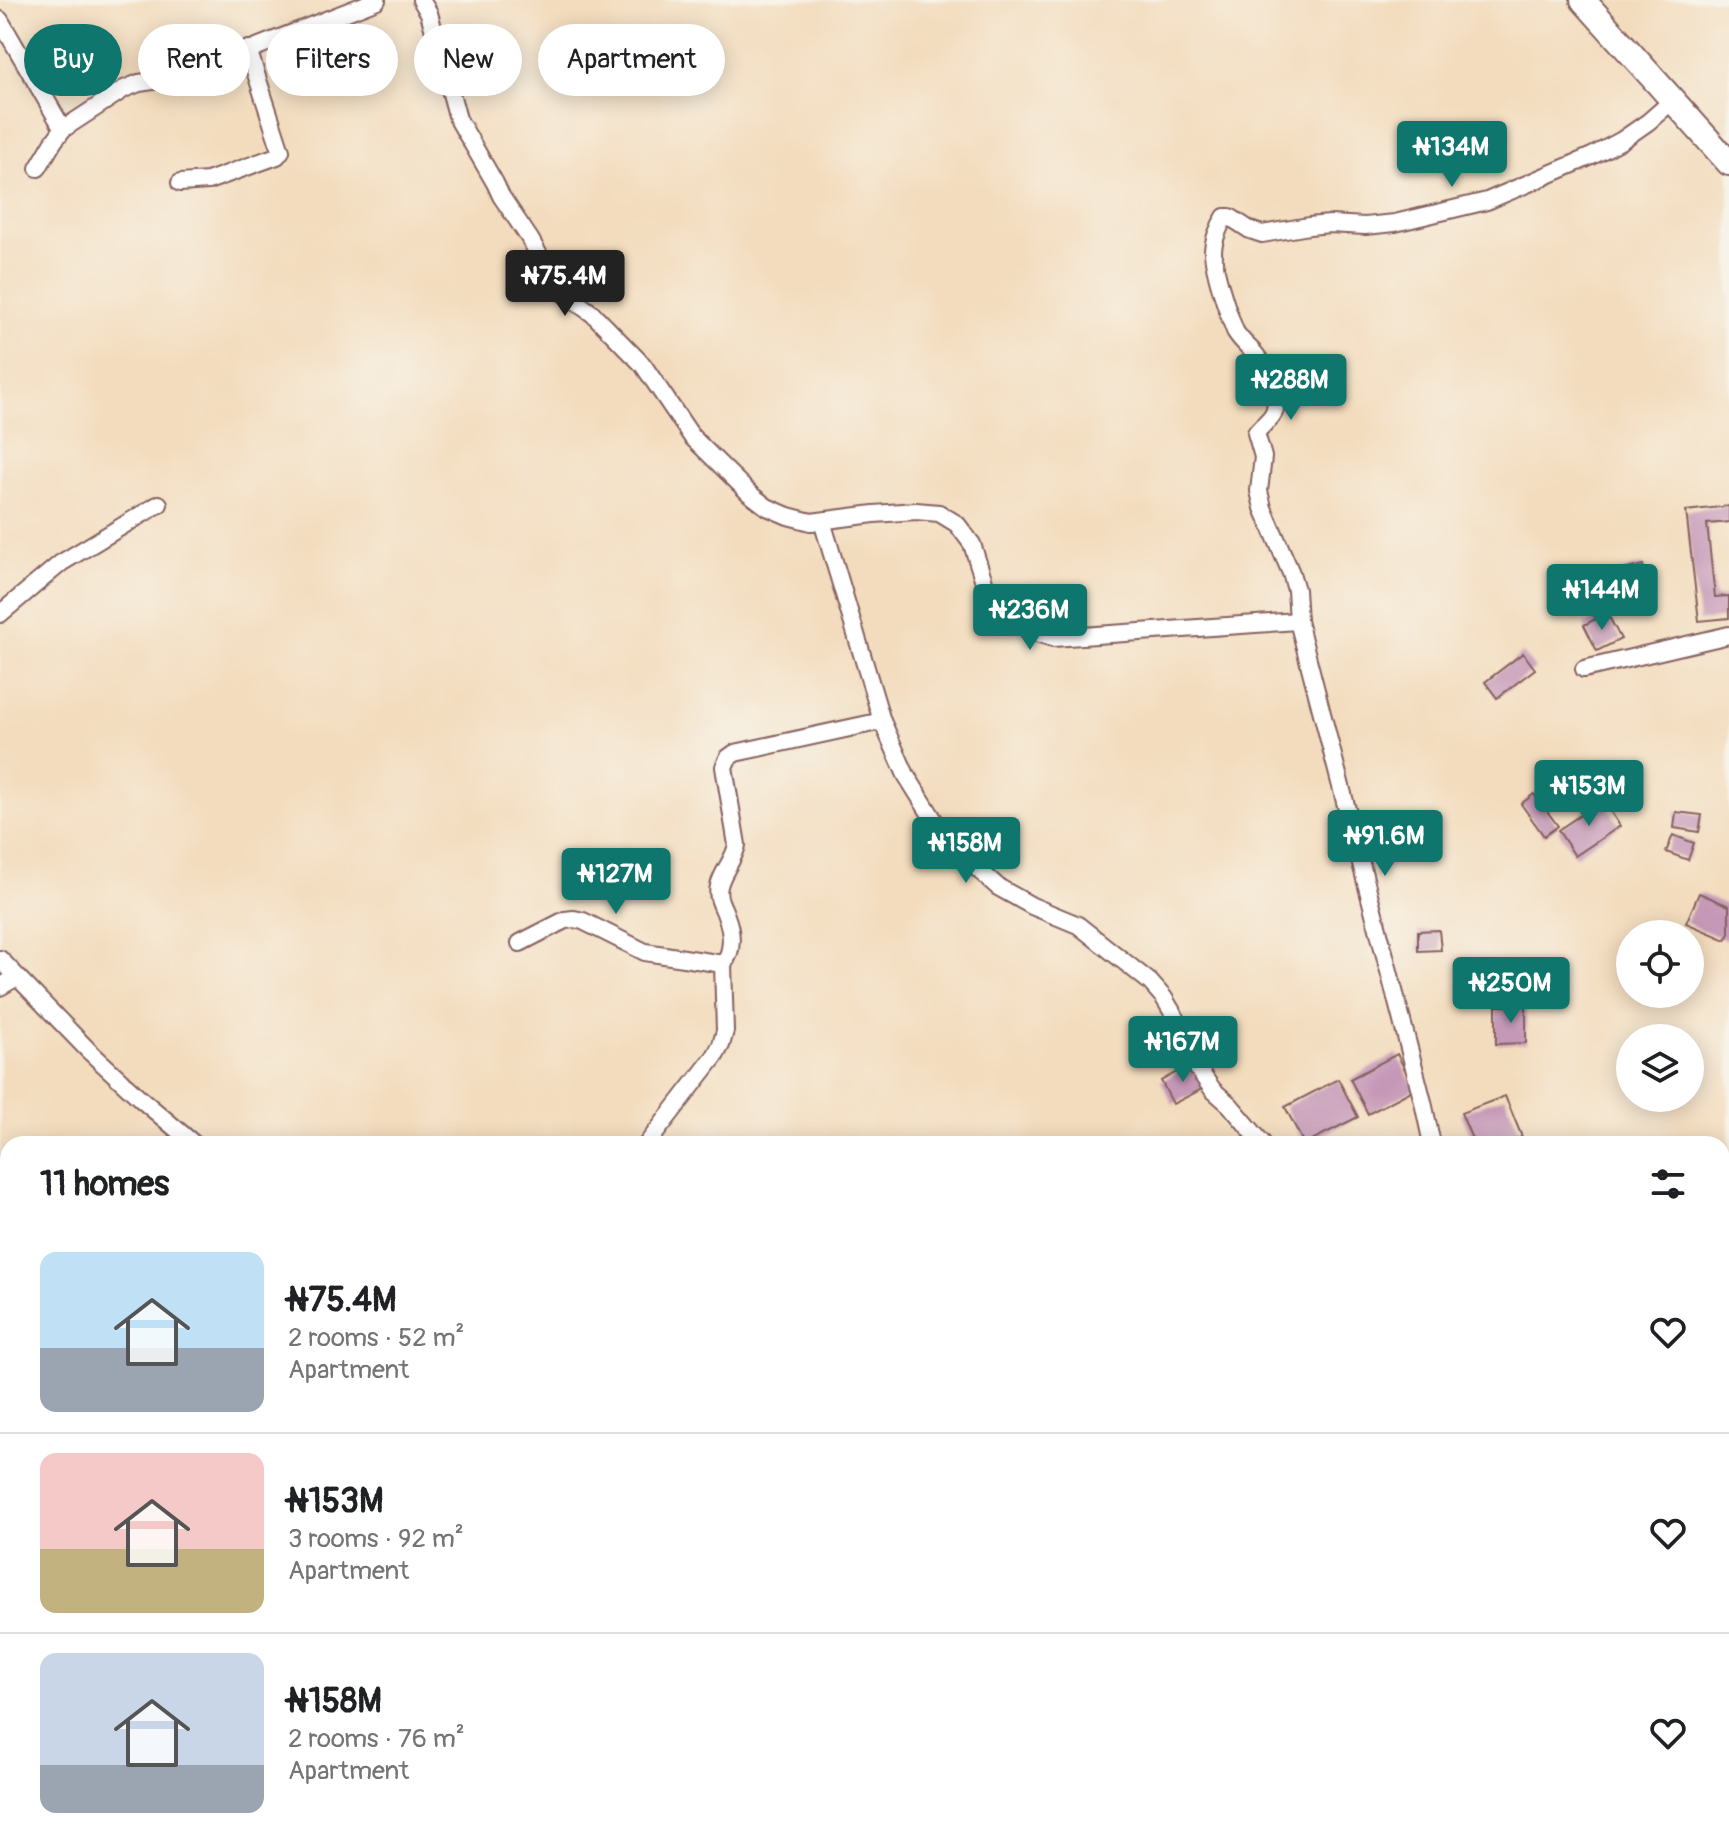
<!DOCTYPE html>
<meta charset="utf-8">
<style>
body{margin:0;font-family:Pangolin,sans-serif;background:#f6f6f6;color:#202124;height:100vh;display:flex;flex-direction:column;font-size:30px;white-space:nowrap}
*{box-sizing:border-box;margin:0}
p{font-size:26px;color:#757577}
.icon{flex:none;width:44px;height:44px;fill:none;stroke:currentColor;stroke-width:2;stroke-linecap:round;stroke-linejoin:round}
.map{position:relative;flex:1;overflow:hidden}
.panel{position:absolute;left:0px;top:1136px;width:1730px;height:712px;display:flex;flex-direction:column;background:#fff;border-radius:24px 24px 0 0;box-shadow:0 4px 20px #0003}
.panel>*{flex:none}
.guide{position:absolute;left:24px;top:24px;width:800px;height:72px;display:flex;gap:16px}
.tools{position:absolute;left:1616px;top:920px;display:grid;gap:16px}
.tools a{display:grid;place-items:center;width:88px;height:88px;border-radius:50%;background:#fff;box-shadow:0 4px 20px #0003;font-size:40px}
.price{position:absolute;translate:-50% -68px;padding:0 18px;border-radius:8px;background:#0f766e;color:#fff;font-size:26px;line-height:52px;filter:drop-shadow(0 2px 4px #0008)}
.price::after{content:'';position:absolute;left:50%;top:48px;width:24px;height:18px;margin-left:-12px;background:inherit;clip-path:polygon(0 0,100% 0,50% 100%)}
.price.on{background:#222;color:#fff}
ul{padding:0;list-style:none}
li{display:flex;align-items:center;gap:24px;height:200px;padding:0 40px}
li+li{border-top:2px solid #e0e0e0}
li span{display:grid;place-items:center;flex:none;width:224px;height:160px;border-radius:16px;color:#555}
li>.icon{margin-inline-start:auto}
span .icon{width:96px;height:96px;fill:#fffc;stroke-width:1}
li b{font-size:34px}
h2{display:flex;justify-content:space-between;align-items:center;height:96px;padding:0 40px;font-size:34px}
.pill{padding:0 28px;border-radius:36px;background:#fff;box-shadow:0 4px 20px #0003;font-size:28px;line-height:72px}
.pill.on{background:#0f766e;color:#fff}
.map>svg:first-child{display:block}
</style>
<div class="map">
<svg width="1729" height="1848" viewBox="0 0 1729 1848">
<rect width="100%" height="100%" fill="#f7f3e8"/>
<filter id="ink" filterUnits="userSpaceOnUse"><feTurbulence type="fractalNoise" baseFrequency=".0125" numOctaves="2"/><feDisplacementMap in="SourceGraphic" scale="16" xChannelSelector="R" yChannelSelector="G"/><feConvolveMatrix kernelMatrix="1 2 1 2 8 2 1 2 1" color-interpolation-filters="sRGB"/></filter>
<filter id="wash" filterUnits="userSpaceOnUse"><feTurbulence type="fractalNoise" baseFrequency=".006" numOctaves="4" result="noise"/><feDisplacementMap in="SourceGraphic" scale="32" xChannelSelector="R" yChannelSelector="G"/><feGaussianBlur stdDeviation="1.8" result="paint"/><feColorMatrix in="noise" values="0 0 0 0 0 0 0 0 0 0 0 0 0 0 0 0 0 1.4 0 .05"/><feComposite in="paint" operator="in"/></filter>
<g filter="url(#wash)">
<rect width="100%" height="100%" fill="#f3dcbd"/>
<g id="blocks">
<g fill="#c598b7">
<path d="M 1729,506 L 1729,522 L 1707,524 L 1715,597 L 1729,596 L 1729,618 L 1699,621 L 1686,511 Z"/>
<path d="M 1643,565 L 1650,590 L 1618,598 L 1612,573 Z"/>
<path d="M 1607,613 L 1621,639 L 1597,651 L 1584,625 Z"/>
<path d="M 1523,653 L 1535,669 L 1497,698 L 1485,682 Z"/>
<path d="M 1534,794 L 1558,826 L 1544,836 L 1521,804 Z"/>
<path d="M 1603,800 L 1620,826 L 1575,856 L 1558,830 Z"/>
<path d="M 1676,812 L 1702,815 L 1699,832 L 1674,828 Z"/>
<path d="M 1673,835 L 1694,843 L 1688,860 L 1666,852 Z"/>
<path d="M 1699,893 L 1729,906 L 1729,933 L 1726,940 L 1686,923 Z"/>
<path d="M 1439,930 L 1441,950 L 1418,951 L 1418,931 Z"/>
<path d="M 1496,1006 L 1526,1006 L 1526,1043 L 1496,1044 Z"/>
<path d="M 1397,1054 L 1415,1089 L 1368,1114 L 1350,1079 Z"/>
<path d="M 1193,1063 L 1206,1087 L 1173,1104 L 1161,1081 Z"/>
<path d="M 1338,1079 L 1358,1117 L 1304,1144 L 1285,1107 Z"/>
<path d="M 1505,1096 L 1522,1137 L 1504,1144 L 1474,1144 L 1461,1113 Z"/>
</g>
</g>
</g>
<g filter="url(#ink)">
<use href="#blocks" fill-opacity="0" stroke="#85615e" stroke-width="2"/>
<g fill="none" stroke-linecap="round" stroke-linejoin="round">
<defs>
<g id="minor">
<path d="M 421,0 L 429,13 L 458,119 L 495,183 L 501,196 L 530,239 L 558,289 L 593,314 L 643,365 L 692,437 L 750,494 L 767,507 L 788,516 L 811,522 L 874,514 L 916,511 L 939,513 L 957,524 L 972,544 L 988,594 L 1003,613 L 1030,631 L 1053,638 L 1298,621"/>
<path d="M 0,20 L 63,129"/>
<path d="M 38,168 L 54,141 L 63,129 L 124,89 L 139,83 L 180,77 L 377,0"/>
<path d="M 180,183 L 208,181 L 277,156 L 281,151 L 248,49"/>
<path d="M 822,521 L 882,721 L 906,775 L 944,836 L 961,854 L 998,887 L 1032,906 L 1078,925 L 1150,982 L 1164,998 L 1177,1020 L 1198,1069 L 1213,1090 L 1230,1105 L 1263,1144"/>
<path d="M 0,614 L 61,563 L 159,504"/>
<path d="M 1584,669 L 1729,635"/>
<path d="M 520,943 L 565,920 L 574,919 L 583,921 L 645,952 L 723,964"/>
<path d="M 0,959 L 89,1051 L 142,1100 L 194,1144"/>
<path d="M 0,987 L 17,977"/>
<path d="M 647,1144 L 715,1056 L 721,1045 L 725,1031 L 723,964 C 734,951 732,931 726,916 C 723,906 716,898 719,886 C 722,872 734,860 737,845 L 724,767 L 728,758 L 735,753 L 882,721"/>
<path d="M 1432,1144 L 1423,1102 L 1298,621 L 1296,590 L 1291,573 L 1263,508 L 1259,491 L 1263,457 L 1256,433 C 1261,426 1269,421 1273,414 C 1282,399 1265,367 1256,355 C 1249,347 1241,341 1235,331 C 1228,313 1214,271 1213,252 C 1213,241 1219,226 1225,217 L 1230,217 L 1250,230 L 1262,234 L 1309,226 L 1330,224 L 1365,226 L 1395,223 L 1487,201 L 1592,156 L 1622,140 L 1648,122 L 1672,101"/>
<path d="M 1722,1316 L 1729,1321"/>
<path d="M 1722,1454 L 1729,1444"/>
<path d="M 1722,1610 L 1729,1615"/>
<path d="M 930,1840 L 931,1848"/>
<path d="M 1196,1840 L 1199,1848"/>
<path d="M 1368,1840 L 1369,1848"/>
<path d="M 1603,1840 L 1607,1848"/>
<path d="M 86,1848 L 87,1840"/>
<path d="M 788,1848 L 819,1840"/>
</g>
<path id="secondary" d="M 1583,0 L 1729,163"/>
</defs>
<use href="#minor" stroke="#85615e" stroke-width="20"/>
<use href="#secondary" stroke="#85615e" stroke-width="28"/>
<use href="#minor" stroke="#fff" stroke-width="16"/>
<use href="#secondary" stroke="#fff" stroke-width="24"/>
</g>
</g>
</svg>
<div class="tools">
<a><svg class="icon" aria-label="locate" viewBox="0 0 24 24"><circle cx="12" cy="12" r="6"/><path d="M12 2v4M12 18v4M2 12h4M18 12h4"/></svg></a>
<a><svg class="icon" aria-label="layers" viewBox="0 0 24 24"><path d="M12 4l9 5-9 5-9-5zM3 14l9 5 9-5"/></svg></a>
</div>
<b class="price" style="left:1452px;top:189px">₦134M</b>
<b class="price on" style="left:565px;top:318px">₦75.4M</b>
<b class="price" style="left:1291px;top:422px">₦288M</b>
<b class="price" style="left:1602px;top:632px">₦144M</b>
<b class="price" style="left:1030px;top:652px">₦236M</b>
<b class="price" style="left:1589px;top:828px">₦153M</b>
<b class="price" style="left:1385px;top:878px">₦91.6M</b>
<b class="price" style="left:966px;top:885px">₦158M</b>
<b class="price" style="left:616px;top:916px">₦127M</b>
<b class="price" style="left:1511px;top:1025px">₦250M</b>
<b class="price" style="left:1183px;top:1084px">₦167M</b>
<div class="guide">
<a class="pill on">Buy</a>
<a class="pill">Rent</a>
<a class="pill">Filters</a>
<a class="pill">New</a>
<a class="pill">Apartment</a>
</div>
<section class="panel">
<h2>11 homes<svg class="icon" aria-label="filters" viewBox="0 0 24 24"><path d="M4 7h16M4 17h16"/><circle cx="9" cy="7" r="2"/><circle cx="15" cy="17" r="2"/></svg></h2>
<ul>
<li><span style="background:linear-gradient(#bfe0f5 60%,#9aa5b1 0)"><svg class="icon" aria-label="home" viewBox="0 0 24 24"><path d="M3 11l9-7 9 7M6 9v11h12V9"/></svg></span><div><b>₦75.4M</b><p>2 rooms · 52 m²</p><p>Apartment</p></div><svg class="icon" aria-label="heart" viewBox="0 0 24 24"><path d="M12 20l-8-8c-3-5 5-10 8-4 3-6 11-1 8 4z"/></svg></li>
<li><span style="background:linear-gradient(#f6c9c9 60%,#c2b280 0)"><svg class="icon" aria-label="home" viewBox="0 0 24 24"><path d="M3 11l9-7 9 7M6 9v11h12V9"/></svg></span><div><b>₦153M</b><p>3 rooms · 92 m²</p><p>Apartment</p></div><svg class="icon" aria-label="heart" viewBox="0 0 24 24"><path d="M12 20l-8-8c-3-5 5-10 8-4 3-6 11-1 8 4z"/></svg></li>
<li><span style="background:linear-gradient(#c9d6e8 70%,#9aa5b1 0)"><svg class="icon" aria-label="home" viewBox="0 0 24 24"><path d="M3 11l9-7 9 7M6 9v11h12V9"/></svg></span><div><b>₦158M</b><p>2 rooms · 76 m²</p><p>Apartment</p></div><svg class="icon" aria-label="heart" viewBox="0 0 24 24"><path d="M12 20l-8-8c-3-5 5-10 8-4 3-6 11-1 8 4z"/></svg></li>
</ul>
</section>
</div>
